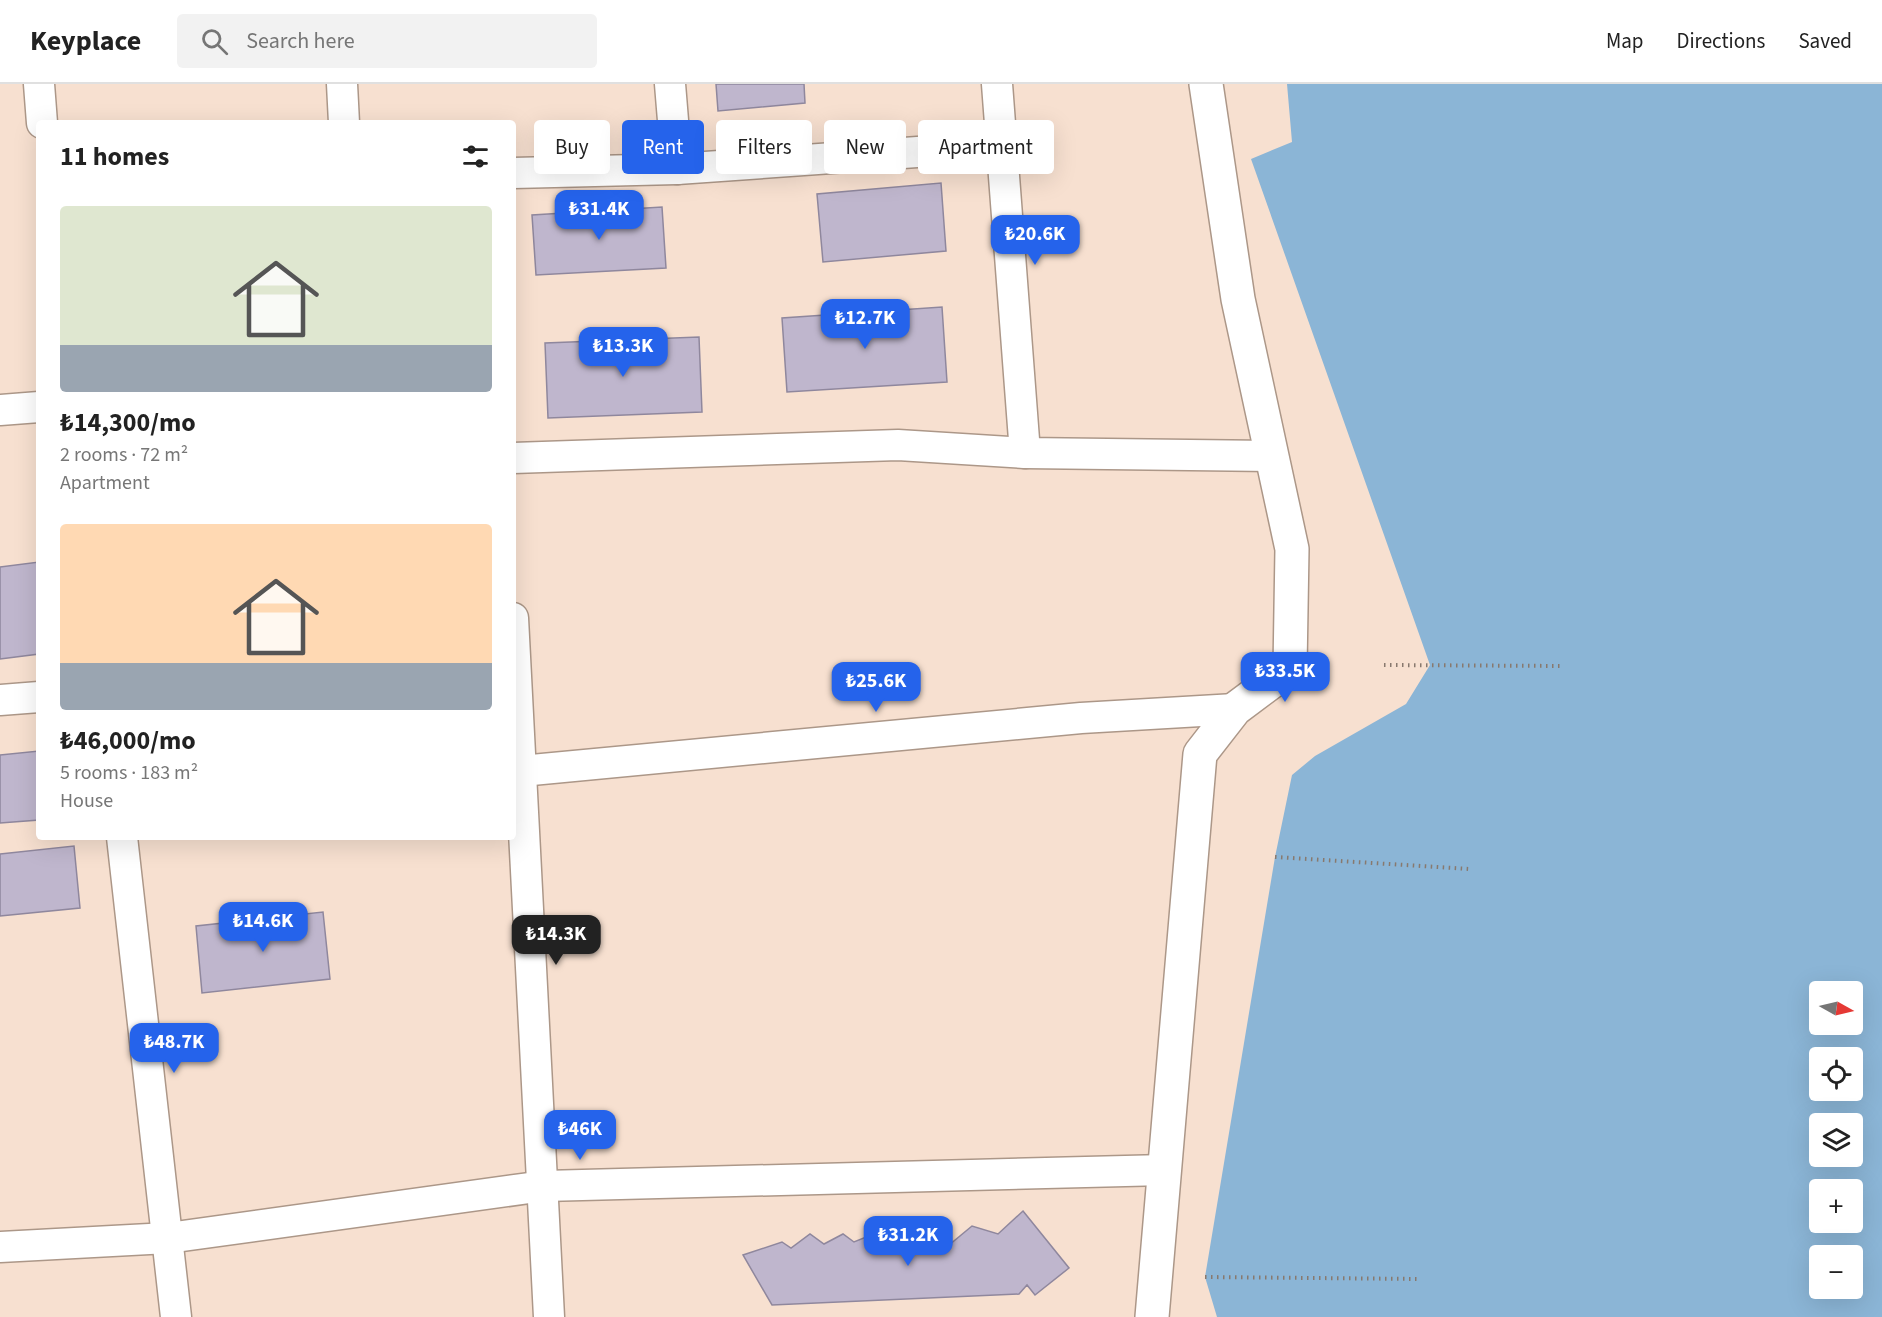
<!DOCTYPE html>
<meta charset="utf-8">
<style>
body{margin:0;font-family:"Source Sans 3",sans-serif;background:#f2f2f2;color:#222;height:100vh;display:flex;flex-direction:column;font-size:22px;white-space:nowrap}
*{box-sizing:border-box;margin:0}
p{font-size:20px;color:#767676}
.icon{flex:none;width:33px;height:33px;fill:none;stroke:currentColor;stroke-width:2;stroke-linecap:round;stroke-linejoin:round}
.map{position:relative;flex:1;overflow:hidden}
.panel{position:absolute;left:36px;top:36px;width:480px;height:720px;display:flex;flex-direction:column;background:#fff;border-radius:6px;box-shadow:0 6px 24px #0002}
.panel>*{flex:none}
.guide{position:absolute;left:534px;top:36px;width:570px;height:54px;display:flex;gap:12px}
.needle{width:39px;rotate:98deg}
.controls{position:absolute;left:1809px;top:897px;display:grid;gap:12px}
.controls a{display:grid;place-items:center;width:54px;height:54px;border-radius:6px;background:#fff;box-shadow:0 6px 24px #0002;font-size:30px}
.price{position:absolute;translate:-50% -51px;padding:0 14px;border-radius:12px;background:#2563eb;color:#fff;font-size:20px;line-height:39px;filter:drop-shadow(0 2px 3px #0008)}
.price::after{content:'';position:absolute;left:50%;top:36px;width:18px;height:14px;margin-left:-9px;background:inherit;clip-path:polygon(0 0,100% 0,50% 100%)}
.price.selected{background:#222;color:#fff}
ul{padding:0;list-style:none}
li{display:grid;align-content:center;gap:12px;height:318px;padding:0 24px}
li span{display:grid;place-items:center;height:186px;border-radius:6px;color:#555}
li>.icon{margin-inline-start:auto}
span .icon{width:108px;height:108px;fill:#fffc;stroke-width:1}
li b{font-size:26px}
h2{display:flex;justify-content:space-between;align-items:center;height:72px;padding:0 24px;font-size:26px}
.tag{padding:0 21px;border-radius:6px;background:#fff;box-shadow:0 6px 24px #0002;font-size:21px;line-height:54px}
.tag.selected{background:#2563eb;color:#fff}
header{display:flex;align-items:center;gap:36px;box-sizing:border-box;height:84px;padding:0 30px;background:#fff;border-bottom:2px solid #e0e0e0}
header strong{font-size:28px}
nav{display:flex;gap:33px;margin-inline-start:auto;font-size:21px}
.search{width:420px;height:54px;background:#f2f2f2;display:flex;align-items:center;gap:15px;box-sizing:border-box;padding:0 21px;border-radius:6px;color:#767676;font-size:22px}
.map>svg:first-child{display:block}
</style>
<header>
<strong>Keyplace</strong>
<div class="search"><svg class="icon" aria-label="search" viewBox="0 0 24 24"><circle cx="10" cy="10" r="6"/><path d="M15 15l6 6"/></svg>Search here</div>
<nav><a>Map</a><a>Directions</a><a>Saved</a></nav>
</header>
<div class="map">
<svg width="1882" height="1233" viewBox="0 0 1882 1233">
<rect width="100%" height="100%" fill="#f7e0d0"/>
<path fill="#8bb5d6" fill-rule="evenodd" d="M 1287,0 L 1882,0 L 1882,1233 L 1217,1233 L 1205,1193 L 1275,773 L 1292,691 L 1315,672 L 1406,620 L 1430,581 L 1251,75 L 1292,58 ZM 1820,908 L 1852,908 L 1852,940 L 1820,940 ZM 1820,974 L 1852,974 L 1852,1006 L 1820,1006 ZM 1820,1040 L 1852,1040 L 1852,1072 L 1820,1072 ZM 1820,1106 L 1852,1106 L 1852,1138 L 1820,1138 ZM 1820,1172 L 1852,1172 L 1852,1204 L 1820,1204 Z"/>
<g fill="#bfb6cd" stroke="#8f879d" stroke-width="1.5">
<path d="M 716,0 L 804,0 L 805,19 L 718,27 Z"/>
<path d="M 941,99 L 946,167 L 823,178 L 817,110 Z"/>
<path d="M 662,123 L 666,184 L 536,191 L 532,131 Z"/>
<path d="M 942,223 L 947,298 L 787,308 L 782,234 Z"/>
<path d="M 699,253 L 702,328 L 548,334 L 545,259 Z"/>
<path d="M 39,478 L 39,570 L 0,575 L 0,483 Z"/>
<path d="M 39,667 L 39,736 L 0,739 L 0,671 Z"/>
<path d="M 74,762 L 80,824 L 0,832 L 0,770 Z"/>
<path d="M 323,828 L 330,895 L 202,909 L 196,842 Z"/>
<path d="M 1023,1127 L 1069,1184 L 1035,1211 L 1027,1201 L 1019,1210 L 772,1221 L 743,1171 L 782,1158 L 791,1164 L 810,1150 L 824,1160 L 843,1150 L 854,1158 L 871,1151 L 883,1159 L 899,1151 L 914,1158 L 929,1148 L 949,1161 L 972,1142 L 998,1150 Z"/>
</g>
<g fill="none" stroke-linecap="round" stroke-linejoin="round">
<defs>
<g id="street">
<path d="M 39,0 L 42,39"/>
<path d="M 342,0 L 344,39"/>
<path d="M 670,0 L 677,85"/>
<path d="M 997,0 L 1025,369"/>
<path d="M 513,89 L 677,85 L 1002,62"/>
<path d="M 0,326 L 39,323"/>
<path d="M 513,374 L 898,361 L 1025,369 L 1272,372"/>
<path d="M 513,534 L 549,1233"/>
<path d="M 0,616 L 39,613"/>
<path d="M 521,687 L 1081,634 L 1235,625"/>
<path d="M 122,753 L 176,1233"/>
<path d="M 0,1163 L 168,1154 L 544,1102 L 1165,1086"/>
</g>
<path id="secondary" d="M 1152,1233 L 1200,670 L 1235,625 L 1290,584 L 1292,465 L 1238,215 L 1206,0"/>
</defs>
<use href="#street" stroke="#ac9788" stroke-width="33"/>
<use href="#secondary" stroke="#ac9788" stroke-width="36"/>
<g stroke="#88796e" stroke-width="4" stroke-dasharray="1.5 4.5" stroke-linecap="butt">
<path d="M 1384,581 L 1564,582"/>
<path d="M 1275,773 L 1470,785"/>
<path d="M 1205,1193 L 1420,1195"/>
</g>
<use href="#street" stroke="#fff" stroke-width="30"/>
<use href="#secondary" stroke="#fff" stroke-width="33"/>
</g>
</svg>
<div class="controls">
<a><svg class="needle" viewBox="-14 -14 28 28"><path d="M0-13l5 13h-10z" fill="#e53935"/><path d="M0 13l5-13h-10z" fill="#767676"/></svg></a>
<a><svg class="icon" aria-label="locate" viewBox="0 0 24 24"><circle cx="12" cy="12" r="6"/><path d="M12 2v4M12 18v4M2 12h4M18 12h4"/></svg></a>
<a><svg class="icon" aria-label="layers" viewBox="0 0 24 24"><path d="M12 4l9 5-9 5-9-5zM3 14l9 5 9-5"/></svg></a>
<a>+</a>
<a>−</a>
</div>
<b class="price" style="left:599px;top:157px">₺31.4K</b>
<b class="price" style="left:1035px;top:182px">₺20.6K</b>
<b class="price" style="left:865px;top:266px">₺12.7K</b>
<b class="price" style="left:623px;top:294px">₺13.3K</b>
<b class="price" style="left:1285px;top:619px">₺33.5K</b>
<b class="price" style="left:876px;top:629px">₺25.6K</b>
<b class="price" style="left:263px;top:869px">₺14.6K</b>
<b class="price selected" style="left:556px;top:882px">₺14.3K</b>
<b class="price" style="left:174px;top:990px">₺48.7K</b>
<b class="price" style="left:580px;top:1077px">₺46K</b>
<b class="price" style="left:908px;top:1183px">₺31.2K</b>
<div class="guide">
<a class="tag">Buy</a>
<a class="tag selected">Rent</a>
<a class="tag">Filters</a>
<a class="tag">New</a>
<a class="tag">Apartment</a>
</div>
<section class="panel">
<h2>11 homes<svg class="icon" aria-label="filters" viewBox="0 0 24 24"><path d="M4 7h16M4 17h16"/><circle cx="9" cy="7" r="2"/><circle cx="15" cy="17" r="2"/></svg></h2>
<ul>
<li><span style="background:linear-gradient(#dfe7d0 75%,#9aa5b1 0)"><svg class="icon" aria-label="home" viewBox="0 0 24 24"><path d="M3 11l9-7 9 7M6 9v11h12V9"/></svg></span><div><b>₺14,300/mo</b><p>2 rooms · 72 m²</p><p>Apartment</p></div></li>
<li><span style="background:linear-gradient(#ffd9b3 75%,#9aa5b1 0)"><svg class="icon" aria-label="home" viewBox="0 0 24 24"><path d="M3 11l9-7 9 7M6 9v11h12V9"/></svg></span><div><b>₺46,000/mo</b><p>5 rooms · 183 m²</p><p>House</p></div></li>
</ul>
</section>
</div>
